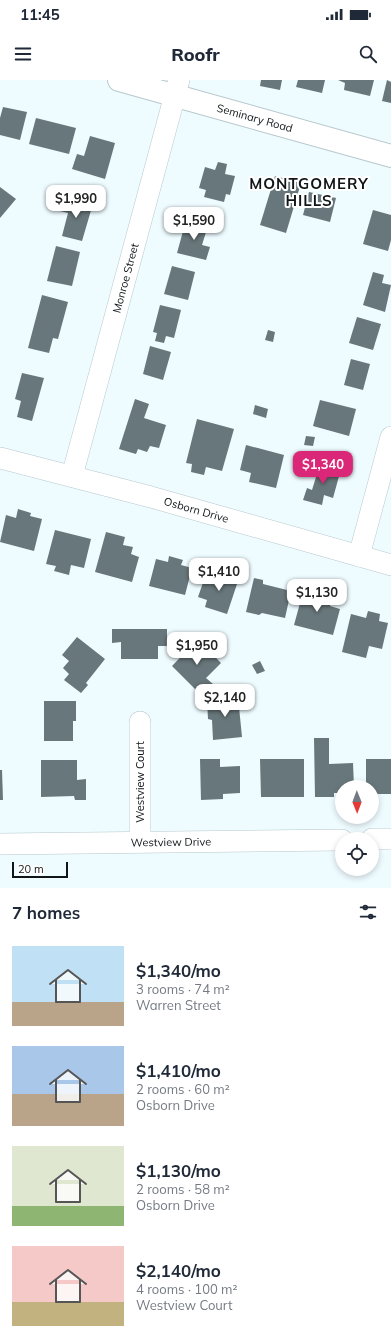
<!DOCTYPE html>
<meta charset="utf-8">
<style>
body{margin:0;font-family:Mulish,sans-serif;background:#f2f2f3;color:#1f2937;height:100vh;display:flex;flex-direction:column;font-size:15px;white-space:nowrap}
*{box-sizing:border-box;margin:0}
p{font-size:13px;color:#747a83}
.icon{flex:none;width:22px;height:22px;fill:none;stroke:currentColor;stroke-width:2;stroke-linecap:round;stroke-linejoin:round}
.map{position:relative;height:808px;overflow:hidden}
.drawer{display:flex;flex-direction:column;background:#fff;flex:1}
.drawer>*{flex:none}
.needle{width:26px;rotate:179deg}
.fabs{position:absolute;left:335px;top:700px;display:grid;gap:8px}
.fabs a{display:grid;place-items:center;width:44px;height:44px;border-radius:50%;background:#fff;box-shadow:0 2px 6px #0003;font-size:20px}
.scale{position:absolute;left:12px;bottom:10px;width:56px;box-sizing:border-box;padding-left:4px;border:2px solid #101517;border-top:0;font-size:11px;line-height:14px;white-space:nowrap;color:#101517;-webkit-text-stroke:3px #fff;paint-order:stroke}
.price{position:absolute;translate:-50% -34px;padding:0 9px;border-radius:8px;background:#fff;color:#222;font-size:13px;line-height:26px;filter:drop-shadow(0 1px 2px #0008)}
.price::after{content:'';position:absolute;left:50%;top:24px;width:12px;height:9px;margin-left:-6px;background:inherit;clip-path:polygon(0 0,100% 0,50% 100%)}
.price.active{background:#db2777;color:#fff}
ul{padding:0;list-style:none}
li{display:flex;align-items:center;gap:12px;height:100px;padding:0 12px}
li span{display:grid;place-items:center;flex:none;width:112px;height:80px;border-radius:0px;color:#555}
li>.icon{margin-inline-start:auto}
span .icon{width:48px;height:48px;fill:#fffc;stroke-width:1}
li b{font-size:17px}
h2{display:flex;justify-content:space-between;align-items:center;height:48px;padding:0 12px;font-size:17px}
.status{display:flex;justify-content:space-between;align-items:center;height:28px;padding:0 20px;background:#fff;direction:ltr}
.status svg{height:11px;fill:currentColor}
header{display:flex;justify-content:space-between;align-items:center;height:52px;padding:0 12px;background:#fff;font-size:18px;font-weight:800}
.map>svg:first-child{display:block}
</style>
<div class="status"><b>11:45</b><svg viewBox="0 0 49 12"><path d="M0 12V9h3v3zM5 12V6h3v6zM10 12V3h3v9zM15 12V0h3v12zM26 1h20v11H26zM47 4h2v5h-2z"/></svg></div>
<header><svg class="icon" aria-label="menu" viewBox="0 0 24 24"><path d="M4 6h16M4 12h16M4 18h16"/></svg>Roofr<svg class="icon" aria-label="search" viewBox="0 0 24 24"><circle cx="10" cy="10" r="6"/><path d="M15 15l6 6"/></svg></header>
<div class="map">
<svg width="391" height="808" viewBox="0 0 391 808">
<rect width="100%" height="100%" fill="#eefbff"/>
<g fill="#68777b">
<path d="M 261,0 L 282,0 L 280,10 L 260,6 Z"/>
<path d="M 298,0 L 325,0 L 322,13 L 296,7 Z"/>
<path d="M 338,0 L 374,0 L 370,16 L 344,10 L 345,3 Z"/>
<path d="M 387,0 L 391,2 L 391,23 L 382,21 Z"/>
<path d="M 3,27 L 27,32 L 20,60 L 0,55 L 0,38 Z"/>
<path d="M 36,38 L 76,48 L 69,74 L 29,64 Z"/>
<path d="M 90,56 L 115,63 L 105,99 L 72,89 L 77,74 L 84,76 Z"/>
<path d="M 218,82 L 227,84 L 225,94 L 235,96 L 230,115 L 226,114 L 224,122 L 204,117 L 206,110 L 199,108 L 205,87 L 215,90 Z"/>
<path d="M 275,96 L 301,103 L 286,153 L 260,145 Z"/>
<path d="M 0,107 L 16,119 L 0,138 Z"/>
<path d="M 309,112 L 336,118 L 330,142 L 303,135 Z"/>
<path d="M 64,119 L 92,127 L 82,161 L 62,156 L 68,133 L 60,131 Z"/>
<path d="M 373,130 L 391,135 L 391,160 L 388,171 L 363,164 Z"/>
<path d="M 190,140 L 203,143 L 201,150 L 206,152 L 202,165 L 210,167 L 206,180 L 177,173 L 185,144 L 189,146 Z"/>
<path d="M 56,166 L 80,172 L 72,206 L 47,201 Z"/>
<path d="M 172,186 L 195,192 L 188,220 L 164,214 Z"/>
<path d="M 373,192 L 384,195 L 382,203 L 391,205 L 385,232 L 363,225 Z"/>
<path d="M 42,215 L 68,222 L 58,259 L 53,258 L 49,273 L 28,268 Z"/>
<path d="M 160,225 L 181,230 L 174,258 L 166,256 L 164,263 L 155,261 L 157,253 L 153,252 Z"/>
<path d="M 357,237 L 381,244 L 373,270 L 349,263 Z"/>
<path d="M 268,250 L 275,252 L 273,262 L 265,260 Z"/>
<path d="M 150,266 L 171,272 L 163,300 L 143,294 Z"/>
<path d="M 351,279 L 370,284 L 363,310 L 344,305 Z"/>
<path d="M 22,293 L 44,298 L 32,341 L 17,337 L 21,321 L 15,319 Z"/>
<path d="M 135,319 L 149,324 L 144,338 L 166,345 L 159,368 L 150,366 L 147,372 L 138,369 L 136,374 L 119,369 Z"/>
<path d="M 320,320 L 356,329 L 349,356 L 313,346 Z"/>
<path d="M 255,325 L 268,329 L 266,338 L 253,334 Z"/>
<path d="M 197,339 L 234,349 L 222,391 L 206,387 L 204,395 L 191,392 L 192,384 L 186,383 Z"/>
<path d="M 306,356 L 315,357 L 313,366 L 304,365 Z"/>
<path d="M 246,365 L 284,375 L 276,408 L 249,402 L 251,393 L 240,390 Z"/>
<path d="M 320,384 L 341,389 L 333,418 L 324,415 L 322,425 L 303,420 L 307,408 L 312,410 Z"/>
<path d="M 18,429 L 31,433 L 30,436 L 42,439 L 34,471 L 0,462 L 6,435 L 16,438 Z"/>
<path d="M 55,450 L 91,459 L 84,488 L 71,485 L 69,495 L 54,491 L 56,486 L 46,484 Z"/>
<path d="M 106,452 L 125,457 L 123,465 L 133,467 L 131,474 L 139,477 L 132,502 L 95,492 Z"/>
<path d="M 169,476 L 183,480 L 181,485 L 192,488 L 185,515 L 149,506 L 156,479 L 168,482 Z"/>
<path d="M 206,494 L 225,501 L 227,494 L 239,498 L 227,534 L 205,527 L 207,520 L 198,517 Z"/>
<path d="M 254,498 L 263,500 L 263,504 L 291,511 L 285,538 L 262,533 L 259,535 L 246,532 Z"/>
<path d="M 311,507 L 323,511 L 321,518 L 331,521 L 330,526 L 340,529 L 333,555 L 294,545 L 303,512 L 309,513 Z"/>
<path d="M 368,531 L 380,534 L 379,541 L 388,543 L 382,569 L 369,566 L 366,578 L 342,572 L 351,534 L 366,538 Z"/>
<path d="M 112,549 L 167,549 L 167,566 L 158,566 L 158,579 L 121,579 L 121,562 L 112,563 Z"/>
<path d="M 77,557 L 105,579 L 86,603 L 88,605 L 81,613 L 64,600 L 69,594 L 63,588 L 69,581 L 62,575 Z"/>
<path d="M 198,559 L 221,583 L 206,598 L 213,604 L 201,615 L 172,586 Z"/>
<path d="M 260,581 L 265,591 L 257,594 L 252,585 Z"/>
<path d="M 238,617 L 242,657 L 213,660 L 212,640 L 208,639 L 207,620 Z"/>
<path d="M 44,621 L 76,621 L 76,641 L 73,641 L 73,661 L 44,661 Z"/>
<path d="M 314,658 L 329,658 L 329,684 L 353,683 L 354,707 L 342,707 L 342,713 L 334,713 L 334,717 L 315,717 Z"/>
<path d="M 200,679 L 220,679 L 220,687 L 240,686 L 240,713 L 223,714 L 223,719 L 201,720 Z"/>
<path d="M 260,679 L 304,679 L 304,717 L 261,717 Z"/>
<path d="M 366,679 L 391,679 L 391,714 L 372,714 L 372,707 L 366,707 Z"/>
<path d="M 41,680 L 77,680 L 77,700 L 86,699 L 86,720 L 75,720 L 74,716 L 41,717 Z"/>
<path d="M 0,690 L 2,690 L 3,720 L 0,720 Z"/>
</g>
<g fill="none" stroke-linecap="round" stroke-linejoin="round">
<defs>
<g id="minor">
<path id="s1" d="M 0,378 L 151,417 L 391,485"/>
<path id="s2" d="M 72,396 L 179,0"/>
<path d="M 359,476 L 391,357"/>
<path d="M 140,642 L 140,762"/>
<path d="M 372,759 L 391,759"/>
<path id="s3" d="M 0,764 L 342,760"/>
</g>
<g id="major">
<path id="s4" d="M 119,0 L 391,76"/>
</g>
</defs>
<use href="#minor" stroke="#b7c8cc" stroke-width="22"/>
<use href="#major" stroke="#b7c8cc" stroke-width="24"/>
<use href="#minor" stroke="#fff" stroke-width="21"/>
<use href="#major" stroke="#fff" stroke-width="22"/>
</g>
<g text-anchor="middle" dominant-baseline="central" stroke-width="4" stroke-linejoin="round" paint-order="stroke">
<g font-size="11" fill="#101517" stroke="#fff">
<text stroke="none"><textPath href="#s4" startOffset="141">Seminary Road</textPath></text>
<text stroke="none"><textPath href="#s2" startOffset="205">Monroe Street</textPath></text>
<text stroke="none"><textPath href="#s1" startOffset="203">Osborn Drive</textPath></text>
<text transform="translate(140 702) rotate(-90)">Westview Court</text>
<text stroke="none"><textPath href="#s3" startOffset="171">Westview Drive</textPath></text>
</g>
<g font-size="15" font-weight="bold" letter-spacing="1" fill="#101517" stroke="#fff">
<text x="309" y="103">MONTGOMERY<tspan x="309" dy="17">HILLS</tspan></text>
</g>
</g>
</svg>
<div class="fabs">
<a><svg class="needle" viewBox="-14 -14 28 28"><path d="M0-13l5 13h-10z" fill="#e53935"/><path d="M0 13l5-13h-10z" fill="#747a83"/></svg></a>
<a><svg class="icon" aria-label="locate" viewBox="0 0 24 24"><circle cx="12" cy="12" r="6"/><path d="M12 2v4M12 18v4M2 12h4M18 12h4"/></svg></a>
</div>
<div class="scale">20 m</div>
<b class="price" style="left:76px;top:139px">$1,990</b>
<b class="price" style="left:194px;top:161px">$1,590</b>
<b class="price active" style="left:323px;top:405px">$1,340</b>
<b class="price" style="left:219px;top:512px">$1,410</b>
<b class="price" style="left:317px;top:533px">$1,130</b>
<b class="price" style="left:197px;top:586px">$1,950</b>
<b class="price" style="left:225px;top:638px">$2,140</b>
</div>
<section class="drawer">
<h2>7 homes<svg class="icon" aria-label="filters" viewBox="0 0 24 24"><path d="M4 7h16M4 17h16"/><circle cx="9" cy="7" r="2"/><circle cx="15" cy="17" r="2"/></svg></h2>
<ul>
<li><span style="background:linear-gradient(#bfe0f5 70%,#b9a48a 0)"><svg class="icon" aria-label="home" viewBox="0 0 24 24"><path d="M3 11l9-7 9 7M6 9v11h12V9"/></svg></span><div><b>$1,340/mo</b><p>3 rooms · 74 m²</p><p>Warren Street</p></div></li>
<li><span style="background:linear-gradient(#a9c7e8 60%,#b9a48a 0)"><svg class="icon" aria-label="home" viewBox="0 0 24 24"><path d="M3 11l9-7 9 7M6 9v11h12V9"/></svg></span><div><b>$1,410/mo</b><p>2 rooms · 60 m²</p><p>Osborn Drive</p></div></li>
<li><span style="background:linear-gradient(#dfe7d0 75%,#8fb573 0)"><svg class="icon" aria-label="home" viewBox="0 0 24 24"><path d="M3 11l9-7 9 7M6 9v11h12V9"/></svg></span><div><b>$1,130/mo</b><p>2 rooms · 58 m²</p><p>Osborn Drive</p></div></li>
<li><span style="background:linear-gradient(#f6c9c9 70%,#c2b280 0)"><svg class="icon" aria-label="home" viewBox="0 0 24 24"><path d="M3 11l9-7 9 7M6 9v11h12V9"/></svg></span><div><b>$2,140/mo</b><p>4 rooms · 100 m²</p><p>Westview Court</p></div></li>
</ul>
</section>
